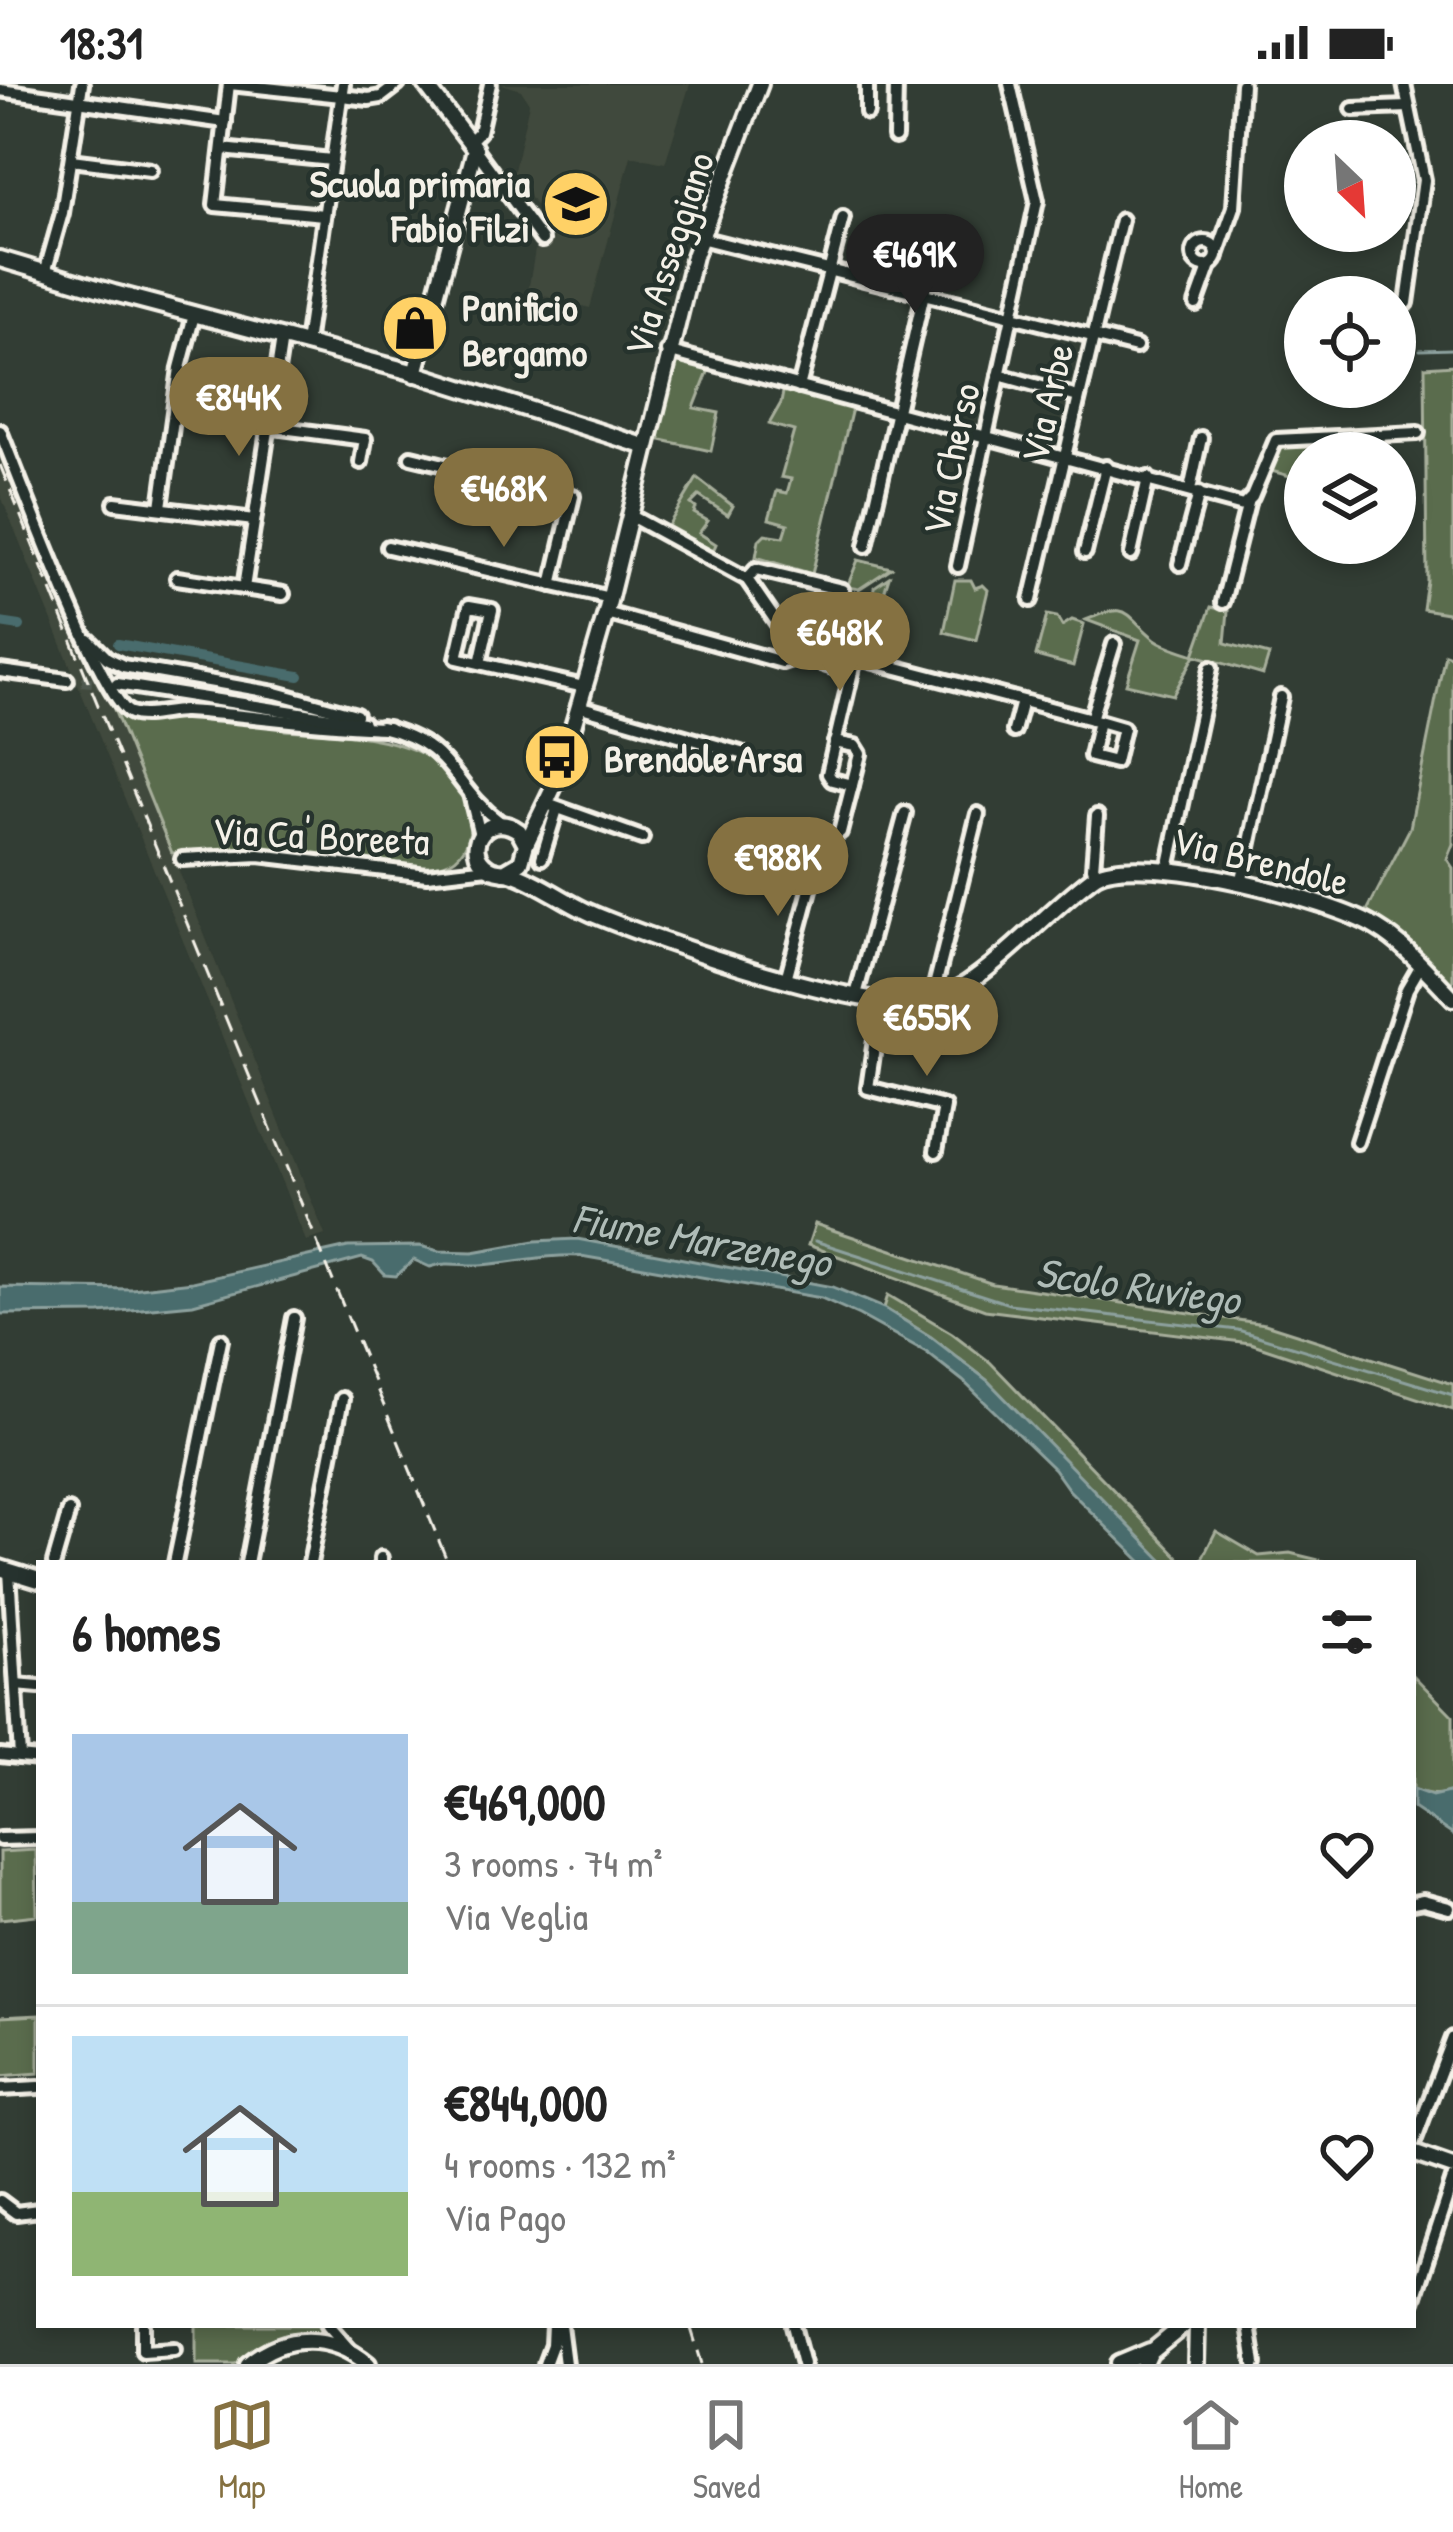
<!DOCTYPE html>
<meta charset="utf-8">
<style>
body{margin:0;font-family:"Patrick Hand",sans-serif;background:#f6f6f6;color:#222;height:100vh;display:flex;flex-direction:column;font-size:45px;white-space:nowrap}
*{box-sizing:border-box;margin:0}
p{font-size:39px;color:#767676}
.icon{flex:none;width:66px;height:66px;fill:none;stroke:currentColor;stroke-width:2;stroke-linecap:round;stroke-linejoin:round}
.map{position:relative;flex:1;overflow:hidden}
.details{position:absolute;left:36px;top:1476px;width:1380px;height:768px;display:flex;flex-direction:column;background:#fff;border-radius:0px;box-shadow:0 6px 18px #0003}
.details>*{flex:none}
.needle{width:78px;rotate:155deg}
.buttons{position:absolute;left:1284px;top:36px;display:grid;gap:24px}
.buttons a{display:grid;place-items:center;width:132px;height:132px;border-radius:50%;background:#fff;box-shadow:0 6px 18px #0003;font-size:60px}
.price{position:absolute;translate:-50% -102px;padding:0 27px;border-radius:42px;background:#857141;color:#fff;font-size:39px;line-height:78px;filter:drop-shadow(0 3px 6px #0008)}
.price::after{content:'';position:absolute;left:50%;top:72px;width:36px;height:27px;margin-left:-18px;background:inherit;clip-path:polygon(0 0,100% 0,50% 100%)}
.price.on{background:#222;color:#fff}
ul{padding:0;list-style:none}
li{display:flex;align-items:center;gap:36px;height:300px;padding:0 36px}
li+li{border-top:3px solid #e0e0e0}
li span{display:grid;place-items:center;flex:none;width:336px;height:240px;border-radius:0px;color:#555}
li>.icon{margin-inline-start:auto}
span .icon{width:144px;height:144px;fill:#fffc;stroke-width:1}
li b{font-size:51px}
h2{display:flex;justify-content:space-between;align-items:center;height:144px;padding:0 36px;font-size:51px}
.status{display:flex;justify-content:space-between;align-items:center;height:84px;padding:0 60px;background:#fff;direction:ltr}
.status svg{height:33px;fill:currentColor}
.menu{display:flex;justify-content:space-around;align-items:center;height:168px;border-top:3px solid #e0e0e0;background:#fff;font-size:33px;color:#767676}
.menu a{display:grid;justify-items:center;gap:6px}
.menu .on{color:#857141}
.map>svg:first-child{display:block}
</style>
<div class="status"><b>18:31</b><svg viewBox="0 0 49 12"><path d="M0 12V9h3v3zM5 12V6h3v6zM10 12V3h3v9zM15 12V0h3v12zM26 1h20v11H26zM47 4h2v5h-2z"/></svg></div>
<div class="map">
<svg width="1453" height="2280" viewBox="0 0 1453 2280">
<rect width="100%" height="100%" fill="#323d34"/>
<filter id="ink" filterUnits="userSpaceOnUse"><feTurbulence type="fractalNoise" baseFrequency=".00833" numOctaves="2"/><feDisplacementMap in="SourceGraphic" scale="24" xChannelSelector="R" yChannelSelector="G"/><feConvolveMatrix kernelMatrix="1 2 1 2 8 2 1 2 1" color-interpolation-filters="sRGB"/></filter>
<g filter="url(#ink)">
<g fill="#41493c">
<path d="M 502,0 L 690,0 L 665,79 L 631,72 L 590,224 L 528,208 L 535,166 L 547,165 L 556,149 L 513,91 L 529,19 L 521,6 Z"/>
<path d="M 0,357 L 82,563 L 96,582 L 113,623 L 325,1151 L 306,1157 L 0,410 Z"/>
</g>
<g fill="#5a6c4e" stroke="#a7ae9b" stroke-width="3">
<path d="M 675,275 L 710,283 L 694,324 L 719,329 L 711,367 L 657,355 Z"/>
<path d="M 1453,281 L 1453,530 L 1423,525 L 1427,497 L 1425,283 Z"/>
<path d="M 784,303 L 853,320 L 812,490 L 756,473 L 759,456 L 765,450 L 784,453 L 788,440 L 769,435 L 777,407 L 787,409 L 791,395 L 781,393 L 794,347 L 769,340 L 781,319 Z"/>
<path d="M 1325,362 L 1323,369 L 1305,369 L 1305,396 L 1271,387 L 1280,363 Z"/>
<path d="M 697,394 L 733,422 L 728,431 L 699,412 L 691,420 L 696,424 L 694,429 L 708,437 L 699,449 L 716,460 L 713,467 L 668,442 Z"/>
<path d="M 858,476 L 887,483 L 891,484 L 859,505 L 847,503 Z"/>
<path d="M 889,493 L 877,531 L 847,523 L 862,511 L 873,513 L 874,503 Z"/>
<path d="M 955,496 L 971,496 L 975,504 L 983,501 L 988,506 L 976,556 L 944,548 Z"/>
<path d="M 1211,523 L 1228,527 L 1225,559 L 1269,571 L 1263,591 L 1195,571 L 1173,611 L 1126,600 L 1140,556 L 1086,536 C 1130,517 1123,529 1155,555 C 1166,563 1181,566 1194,571 Z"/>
<path d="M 1047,531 L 1057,533 L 1062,542 L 1072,536 L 1084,540 L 1073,582 L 1036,572 Z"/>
<path d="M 1445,570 L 1453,573 L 1453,760 L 1447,775 L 1453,784 L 1453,906 L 1397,850 L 1367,827 L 1410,744 Z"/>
<path d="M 113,623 L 134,634 L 169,630 L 284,643 L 285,646 C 350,650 465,651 470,739 C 471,757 462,774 444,780 C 394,798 316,771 263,767 C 233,765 202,768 172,769 Z"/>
<path d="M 815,1140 L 993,1200 L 1265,1240 L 1453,1300 L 1453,1326 L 1250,1259 L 985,1226 L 808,1161 Z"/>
<path d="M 888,1211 L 952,1249 L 990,1278 L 1184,1479 L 1165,1479 L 1151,1467 L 987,1296 L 931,1253 L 884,1224 Z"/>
<path d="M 1216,1447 L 1259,1472 L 1290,1469 L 1331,1479 L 1200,1479 Z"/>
<path d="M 1413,1591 L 1453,1632 L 1453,1707 C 1438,1713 1427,1711 1413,1705 Z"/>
<path d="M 36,1766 L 37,1831 L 0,1835 L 0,1768 Z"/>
<path d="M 39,1931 L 39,1989 L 0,1992 L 0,1933 Z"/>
<path d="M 196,2241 L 318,2241 L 328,2251 L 297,2250 L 278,2254 L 235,2280 L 196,2280 Z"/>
</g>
<g fill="#486c6d" stroke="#8da19e" stroke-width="3">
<path d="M 577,1155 L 833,1203 L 884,1224 L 931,1253 L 987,1296 L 1165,1479 L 1143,1479 L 1069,1406 L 1054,1385 L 963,1297 L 926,1268 L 859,1231 L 821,1214 L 581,1172 C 546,1170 514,1179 480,1181 C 463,1182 447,1177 430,1183 L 414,1176 L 396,1192 L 385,1191 L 373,1178 L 362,1174 L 193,1220 L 100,1229 L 0,1230 L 0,1203 L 132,1205 L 192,1198 L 348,1163 L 420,1162 L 439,1167 L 473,1168 L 535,1157 Z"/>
<path d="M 1413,1705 L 1432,1712 L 1453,1707 L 1453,1751 L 1413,1724 Z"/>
</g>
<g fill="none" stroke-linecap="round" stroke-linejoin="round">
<g stroke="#8da19e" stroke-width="3">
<path d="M 1420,266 L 1453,265"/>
<path d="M 815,1157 L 1009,1220 L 1238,1246 L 1453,1311"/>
</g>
<g stroke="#486c6d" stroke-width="10">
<path d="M 0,539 L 20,542"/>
<path d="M 118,560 L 299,592"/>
</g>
<path stroke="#4f584f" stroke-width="10" stroke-dasharray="10 5" stroke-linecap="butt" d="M 67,596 L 114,600"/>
<defs>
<g id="street">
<path d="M 229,0 L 215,121 L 324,131"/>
<path d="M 230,0 L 369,15 L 381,13 L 398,0"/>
<path d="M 1404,0 L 1424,96 L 1407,219"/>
<path d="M 0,6 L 225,38"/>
<path d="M 1353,25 L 1408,23"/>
<path d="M 867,29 L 867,0"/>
<path d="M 895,53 L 896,0"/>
<path d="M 469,58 L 479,48 L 490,0"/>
<path d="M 222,65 L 332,76"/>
<path d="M 475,65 L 542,156"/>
<path d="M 71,76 L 150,86"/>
<path d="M 700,154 L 1136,263"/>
<circle cx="1205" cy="170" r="12"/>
<path d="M 1217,171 L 1234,123 L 1242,0"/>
<path d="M 45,189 L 62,129 L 82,0"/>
<path d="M 1196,220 L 1210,181"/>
<path d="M 306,260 L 343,0"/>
<path d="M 667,267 L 1243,422 L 1252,413 L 1276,356 L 1418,349"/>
<path d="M 999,291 L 1078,313"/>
<path d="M 799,303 L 843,134"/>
<path d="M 214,335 L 365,355 L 361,378"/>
<path d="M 0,347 C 17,388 103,620 131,629 C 146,635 169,626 185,627 C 253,631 319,643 388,644"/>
<path d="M 411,373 L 573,412 L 552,501"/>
<path d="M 1190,406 L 1201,354"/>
<path d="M 115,419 L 254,436"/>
<path d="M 161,423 L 180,284 L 194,231"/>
<path d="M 631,432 L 747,495 L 800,572 L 839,585"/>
<path d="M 866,462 L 939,144"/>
<path d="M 388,463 L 610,514"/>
<path d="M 1085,468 L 1106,383"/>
<path d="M 1131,470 L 1148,394"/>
<path d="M 1180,480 L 1199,409"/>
<path d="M 958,482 L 1037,117 L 1010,0"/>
<path d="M 177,494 L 283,510"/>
<path d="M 747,495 L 756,485 L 842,506"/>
<path d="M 244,504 L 282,254"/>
<path d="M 1031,516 L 1121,136"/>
<path d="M 1223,518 L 1248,419"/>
<path d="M 606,529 L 782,578 L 800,572"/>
<path d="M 89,556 L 107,574 L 123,582 L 276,609 L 356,631"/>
<circle cx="845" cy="578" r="9"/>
<path d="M 852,572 L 1099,637 L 1123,644 L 1115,678 L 1091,672 L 1099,637"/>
<path d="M 480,579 L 492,526 L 469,522 L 457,574 L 584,603"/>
<path d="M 0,587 L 67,596"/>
<path d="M 117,600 L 363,639"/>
<path d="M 578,622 L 741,669"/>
<path d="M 1091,635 L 1114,560"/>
<path d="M 381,643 C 456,661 449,701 501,739"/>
<path d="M 1014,647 L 1022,617"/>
<path d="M 835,658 L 855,662 L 860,670 L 840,748"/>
<path d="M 852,701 L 832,696 L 828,690 L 853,583"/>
<path d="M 470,710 L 480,751"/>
<path d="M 547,720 L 642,754"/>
<path d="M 542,774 L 557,725"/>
<path d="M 182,775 L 259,771 L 427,791 L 488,784"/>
<path d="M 1168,785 L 1211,584"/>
<path d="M 1096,791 L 1093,784 L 1097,732"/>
<path d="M 1241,800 L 1281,613"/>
<path d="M 786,895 L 815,787"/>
<path d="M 856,911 L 905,729"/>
<path d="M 881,915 L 868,1004 L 944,1023 L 936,1067"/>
<path d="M 931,918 L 978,730"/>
<path d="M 1357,1058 L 1407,905 L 1421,881"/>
<path d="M 54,1479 L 69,1427"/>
<path d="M 175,1479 L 221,1256"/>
<path d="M 247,1479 L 294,1234"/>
<path d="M 310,1479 L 342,1315"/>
<path d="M 381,1479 L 381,1474"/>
<path d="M 9,1487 L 20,1673"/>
<path d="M 16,1601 L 39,1603"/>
<path d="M 0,1671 L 39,1675"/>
<path d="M 0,1755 L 39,1754"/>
<path d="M 1413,1819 L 1423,1817 L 1449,1824"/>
<path d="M 0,2005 L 39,2003"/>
<path d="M 1413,2060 L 1453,1954"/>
<path d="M 0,2117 L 16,2129 L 39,2126"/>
<path d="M 1413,2217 L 1453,2095"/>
<path d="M 143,2241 L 143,2267 L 174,2265"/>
<path d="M 328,2241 L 349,2265"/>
<path d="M 560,2241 L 565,2280"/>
<path d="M 793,2241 L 803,2280"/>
<path d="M 1249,2241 L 1255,2280"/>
<path d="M 545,2280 L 552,2261 L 553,2241"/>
</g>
<g id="secondary">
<path d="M 0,175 L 114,209 L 408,287 L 644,362"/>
<path d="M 415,290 L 475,65 L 425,0"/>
<path d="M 526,760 L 558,694 L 606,529 L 694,172 L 760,0"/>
<path d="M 504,788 L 521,778 L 526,760 L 519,747 C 488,724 460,765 488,783 C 496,789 505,786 514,790 C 542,799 567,820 595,831 C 655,856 885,938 939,915 C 990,894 1049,824 1096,791 C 1142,766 1332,816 1377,844 C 1407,862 1429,890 1453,914"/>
<path d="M 0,1484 L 39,1496"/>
<path d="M 1413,2069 L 1453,2083"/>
<path d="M 248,2280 C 285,2249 331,2249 368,2280"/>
<path d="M 1119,2280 L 1150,2267"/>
<path d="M 1145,2280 L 1150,2269 L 1184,2241"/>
<path d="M 1196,2280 L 1197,2241"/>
</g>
</defs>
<use href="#street" stroke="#f4f1e8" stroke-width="20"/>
<use href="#secondary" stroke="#f4f1e8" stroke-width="22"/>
<use href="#street" stroke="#26332d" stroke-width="10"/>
<use href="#secondary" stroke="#26332d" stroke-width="14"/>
<g stroke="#f4f1e8" stroke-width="3" stroke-dasharray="18 9" stroke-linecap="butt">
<path d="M 0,381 L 448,1479"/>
<path d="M 690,2241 L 702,2280"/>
</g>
</g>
</g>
<defs>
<symbol id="school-disc" viewBox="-11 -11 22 22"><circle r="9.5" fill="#ffd166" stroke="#26332d"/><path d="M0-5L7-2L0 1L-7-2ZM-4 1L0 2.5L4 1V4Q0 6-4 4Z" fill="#111"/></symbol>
<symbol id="shop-disc" viewBox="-11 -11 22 22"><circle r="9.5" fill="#ffd166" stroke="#26332d"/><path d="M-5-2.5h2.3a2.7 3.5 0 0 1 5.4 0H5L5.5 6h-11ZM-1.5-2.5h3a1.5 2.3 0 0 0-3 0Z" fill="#111"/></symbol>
<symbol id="bus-disc" viewBox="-11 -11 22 22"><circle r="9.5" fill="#ffd166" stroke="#26332d"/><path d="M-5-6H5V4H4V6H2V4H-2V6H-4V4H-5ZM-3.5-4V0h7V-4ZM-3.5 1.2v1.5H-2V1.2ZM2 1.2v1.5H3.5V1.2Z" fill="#111"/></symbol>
</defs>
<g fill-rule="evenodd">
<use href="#school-disc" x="538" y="82" width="76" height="76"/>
<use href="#shop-disc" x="377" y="206" width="76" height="76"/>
<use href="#bus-disc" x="519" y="635" width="76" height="76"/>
</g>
<g text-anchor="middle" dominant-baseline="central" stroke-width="9" stroke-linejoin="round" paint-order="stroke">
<g font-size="39" font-weight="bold" fill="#f4f1e8" stroke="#26332d" text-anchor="start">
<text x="530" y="98" text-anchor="end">Scuola primaria<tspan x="530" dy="45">Fabio Filzi</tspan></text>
<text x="462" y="222">Panificio<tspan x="462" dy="45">Bergamo</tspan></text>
<text x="604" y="673">Brendole Arsa</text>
</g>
<g font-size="39" fill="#f4f1e8" stroke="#26332d">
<text transform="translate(668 170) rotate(-72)">Via Asseggiano</text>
<text transform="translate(1046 319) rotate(-77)">Via Arbe</text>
<text transform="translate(950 375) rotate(-78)">Via Cherso</text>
<text transform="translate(321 751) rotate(3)">Via Ca' Boreeta</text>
<text transform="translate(1261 776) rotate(14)">Via Brendole</text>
</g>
<g font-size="42" font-style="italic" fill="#afbcb7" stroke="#26332d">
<text transform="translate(702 1155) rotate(10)">Fiume Marzenego</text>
<text transform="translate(1138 1201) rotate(8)">Scolo Ruviego</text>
</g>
</g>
</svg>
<div class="buttons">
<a><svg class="needle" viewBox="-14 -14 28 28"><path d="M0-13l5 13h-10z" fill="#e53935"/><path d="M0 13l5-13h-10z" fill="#767676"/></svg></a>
<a><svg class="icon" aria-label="locate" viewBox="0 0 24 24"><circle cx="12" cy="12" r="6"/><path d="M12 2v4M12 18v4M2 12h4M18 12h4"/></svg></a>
<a><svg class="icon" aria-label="layers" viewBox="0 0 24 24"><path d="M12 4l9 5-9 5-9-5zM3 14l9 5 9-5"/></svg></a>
</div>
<b class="price on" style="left:915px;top:232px">€469K</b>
<b class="price" style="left:239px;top:375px">€844K</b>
<b class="price" style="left:504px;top:466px">€468K</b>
<b class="price" style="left:840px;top:610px">€648K</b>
<b class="price" style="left:778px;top:835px">€988K</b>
<b class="price" style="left:927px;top:995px">€655K</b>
<section class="details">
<h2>6 homes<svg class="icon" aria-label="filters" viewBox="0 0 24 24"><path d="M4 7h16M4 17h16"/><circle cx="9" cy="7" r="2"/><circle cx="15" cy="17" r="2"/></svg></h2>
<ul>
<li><span style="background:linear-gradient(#a9c7e8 70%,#7fa58c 0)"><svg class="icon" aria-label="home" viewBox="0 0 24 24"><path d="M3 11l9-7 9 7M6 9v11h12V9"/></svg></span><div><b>€469,000</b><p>3 rooms · 74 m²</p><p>Via Veglia</p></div><svg class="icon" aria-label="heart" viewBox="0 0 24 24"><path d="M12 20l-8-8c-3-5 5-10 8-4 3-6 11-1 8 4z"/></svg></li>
<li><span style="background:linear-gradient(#bfe0f5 65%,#8fb573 0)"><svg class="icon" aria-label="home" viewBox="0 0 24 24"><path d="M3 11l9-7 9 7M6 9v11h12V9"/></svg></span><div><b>€844,000</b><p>4 rooms · 132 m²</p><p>Via Pago</p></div><svg class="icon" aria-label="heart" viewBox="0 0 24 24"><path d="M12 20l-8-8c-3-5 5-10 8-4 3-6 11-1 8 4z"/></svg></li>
</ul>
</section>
</div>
<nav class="menu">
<a class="on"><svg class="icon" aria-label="map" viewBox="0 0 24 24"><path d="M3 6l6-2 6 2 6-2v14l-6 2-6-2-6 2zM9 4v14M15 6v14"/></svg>Map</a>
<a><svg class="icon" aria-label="saved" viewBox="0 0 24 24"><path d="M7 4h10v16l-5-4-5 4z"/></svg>Saved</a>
<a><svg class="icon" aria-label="home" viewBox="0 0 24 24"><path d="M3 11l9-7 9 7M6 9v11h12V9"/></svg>Home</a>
</nav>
